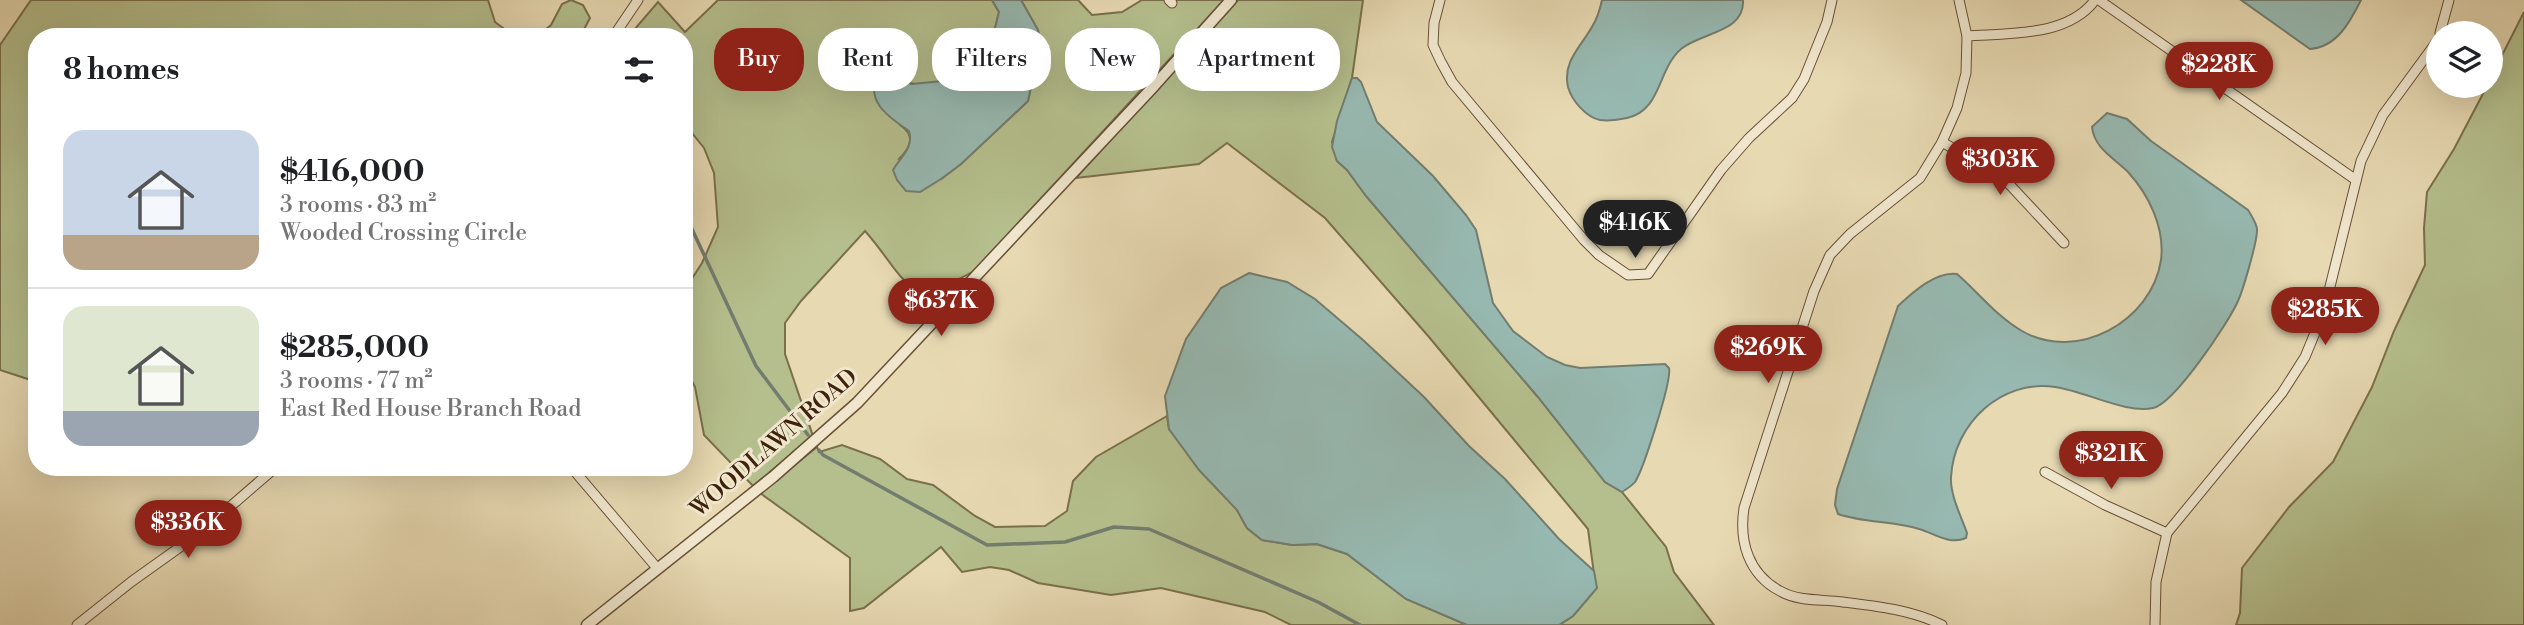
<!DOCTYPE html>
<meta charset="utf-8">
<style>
body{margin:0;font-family:"Libre Bodoni",serif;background:#f2f2f2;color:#202124;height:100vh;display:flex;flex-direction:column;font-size:26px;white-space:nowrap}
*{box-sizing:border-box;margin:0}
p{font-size:23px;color:#757577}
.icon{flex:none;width:38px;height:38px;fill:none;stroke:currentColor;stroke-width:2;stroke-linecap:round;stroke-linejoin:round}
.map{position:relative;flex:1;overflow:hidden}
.sheet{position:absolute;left:28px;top:28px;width:665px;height:448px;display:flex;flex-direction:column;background:#fff;border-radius:28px;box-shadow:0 7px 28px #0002}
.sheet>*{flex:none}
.top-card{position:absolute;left:714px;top:28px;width:665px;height:63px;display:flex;gap:14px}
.buttons{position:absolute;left:2426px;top:21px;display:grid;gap:14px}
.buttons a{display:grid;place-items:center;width:77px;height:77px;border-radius:50%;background:#fff;box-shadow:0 7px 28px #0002;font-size:35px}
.price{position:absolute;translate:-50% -60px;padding:0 16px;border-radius:24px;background:#8f2418;color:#fff;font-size:23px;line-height:46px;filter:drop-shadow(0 2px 4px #0008)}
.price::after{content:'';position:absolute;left:50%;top:42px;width:21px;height:16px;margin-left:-10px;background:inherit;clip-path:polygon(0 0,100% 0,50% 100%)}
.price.on{background:#222;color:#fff}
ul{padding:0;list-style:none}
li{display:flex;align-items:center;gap:21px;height:175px;padding:0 35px}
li+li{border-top:2px solid #e0e0e0}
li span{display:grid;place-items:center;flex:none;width:196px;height:140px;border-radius:21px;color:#555}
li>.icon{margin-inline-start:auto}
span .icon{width:84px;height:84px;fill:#fffc;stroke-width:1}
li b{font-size:30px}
h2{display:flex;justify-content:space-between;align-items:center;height:84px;padding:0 35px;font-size:30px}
.tag{padding:0 24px;border-radius:28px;background:#fff;box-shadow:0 7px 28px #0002;font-size:24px;line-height:63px}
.tag.on{background:#8f2418;color:#fff}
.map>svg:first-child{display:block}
</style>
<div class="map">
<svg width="2524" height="625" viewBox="0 0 2524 625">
<rect width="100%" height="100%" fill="#e7d9b2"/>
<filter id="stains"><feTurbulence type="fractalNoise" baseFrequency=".00286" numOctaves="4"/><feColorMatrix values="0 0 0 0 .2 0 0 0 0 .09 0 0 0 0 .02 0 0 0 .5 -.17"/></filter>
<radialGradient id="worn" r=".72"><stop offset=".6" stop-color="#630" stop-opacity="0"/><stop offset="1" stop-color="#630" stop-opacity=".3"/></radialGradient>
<g fill="#b5bf8d" stroke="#7a704c" stroke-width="2">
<path d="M 31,0 L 488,0 L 495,22 L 515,37 L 37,37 L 37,382 L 0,370 L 0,45 Z"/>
<path d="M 571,0 L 583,5 L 590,18 L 580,37 L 536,37 L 551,25 L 562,4 Z"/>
<path d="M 718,0 L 992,0 L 999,12 L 983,77 L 920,85 L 899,81 L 900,125 C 916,136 911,147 899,159 L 941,179 L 961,164 L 1028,101 L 1035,68 L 1042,54 L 1038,30 L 1021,0 L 1078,0 L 1092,15 L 1122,12 L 1142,0 L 1224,0 L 974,271 C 903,311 907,278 865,231 L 801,301 L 785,323 L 785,354 L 813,436 L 753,486 L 704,435 L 695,387 L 684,365 L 684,291 L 702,263 L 718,227 L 714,173 L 704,148 L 684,123 L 684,37 L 628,37 L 658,2 L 685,32 Z"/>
<path d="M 1238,0 L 1363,0 L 1352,78 L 1332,142 L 1337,161 L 1347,170 L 1366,196 L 1538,397 L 1605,482 L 1622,492 L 1666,547 L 1674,572 L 1714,625 L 1559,625 L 1573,616 L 1596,589 L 1588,529 L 1429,337 L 1325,218 L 1227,143 L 1199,164 L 1076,178 Z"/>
<path d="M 2524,12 L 2524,625 L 2236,625 L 2240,613 L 2242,568 L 2289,507 L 2333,462 L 2372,387 L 2394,331 L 2425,265 L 2424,228 L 2427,192 L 2454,149 L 2487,86 L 2490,86 L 2490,79 Z"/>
<path d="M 1167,416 L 1169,429 L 1237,510 L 1247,528 L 1262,540 L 1292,545 L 1317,544 L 1347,554 L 1406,599 L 1467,625 L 1291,625 L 1265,612 L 1161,588 L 1111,595 L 1038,583 L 1009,570 L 990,567 L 962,572 L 941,547 L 864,608 L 850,611 L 850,558 L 760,493 L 817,447 L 819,452 L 842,445 L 880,459 L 907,479 L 933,485 L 975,516 L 995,527 L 1045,526 L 1067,511 L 1073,481 L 1096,457 Z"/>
</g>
<g fill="#97b9b1" stroke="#737d6f" stroke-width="2">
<path d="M 992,0 L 1021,0 L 1038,30 L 1042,54 L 1035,68 L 1028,101 L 961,164 L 941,179 L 920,192 L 906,191 L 897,180 L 893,170 C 901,156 914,148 909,131 C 889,117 864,102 878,72 L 883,70 L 899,81 L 912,84 L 983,77 L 999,12 Z"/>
<path d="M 1602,0 L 1743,0 C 1745,33 1701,32 1681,49 C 1657,70 1662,110 1627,118 C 1618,120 1609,121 1600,120 C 1586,117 1572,101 1568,87 C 1562,61 1582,46 1593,25 C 1598,17 1600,9 1602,0 Z"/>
<path d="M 2241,0 L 2361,0 C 2350,22 2337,47 2310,49 Z"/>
<path d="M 1352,78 L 1357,78 L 1361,82 L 1377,122 L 1433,176 L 1466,215 L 1476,230 L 1493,303 L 1513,331 L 1547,357 L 1565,365 L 1580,368 L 1665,364 L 1669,368 C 1672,381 1643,470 1635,482 C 1632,486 1626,489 1622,492 L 1605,482 L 1538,397 L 1366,196 L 1347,170 L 1337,161 L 1332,147 L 1337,121 Z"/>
<path d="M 2107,113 L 2127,119 L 2151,141 L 2248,210 C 2251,215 2256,222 2257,229 C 2258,239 2243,290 2238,301 C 2229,322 2174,404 2153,408 C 2126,414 2085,391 2055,387 C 2002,379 1954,423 1951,477 C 1950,495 1961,516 1967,533 L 1966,538 C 1949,545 1936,534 1919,529 C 1893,521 1864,523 1838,514 L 1835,505 L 1837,489 L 1898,306 C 1913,292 1936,271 1957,274 C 1978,292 1997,317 2022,331 C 2077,363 2152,321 2161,260 C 2165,228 2149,195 2128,172 C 2114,158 2094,148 2092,127 Z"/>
<path d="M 1249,273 L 1287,282 L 1315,299 L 1363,340 L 1424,397 L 1469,446 L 1505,479 L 1559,539 L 1594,571 L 1597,588 L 1573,616 L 1559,625 L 1467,625 L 1406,599 L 1347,554 L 1317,544 L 1292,545 L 1262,540 L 1247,528 L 1237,510 L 1199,470 L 1169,429 L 1165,396 L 1186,339 L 1221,288 Z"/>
</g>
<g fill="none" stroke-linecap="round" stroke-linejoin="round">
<g stroke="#737d6f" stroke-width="3.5">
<path d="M 684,212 L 756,366 L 808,435"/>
<path d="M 819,450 L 823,455 L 987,545 L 1065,542 L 1114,527 L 1149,529 L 1318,602 L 1360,625"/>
</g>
<defs>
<g id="minor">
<path d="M 1169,0 L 1172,3"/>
<path d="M 1440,0 L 1434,23 L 1433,45 L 1441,62 L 1452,82 L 1584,240 L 1599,255 L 1628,275 L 1648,274 L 1721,170 L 1749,138 L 1792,98 L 1804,79 L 1827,22 L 1832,0"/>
<path d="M 2099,0 L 2356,180"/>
<path d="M 2440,33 L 2449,0"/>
<path d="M 1967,36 C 2008,33 2068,37 2095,0"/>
<path d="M 613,37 L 638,0"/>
<path d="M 1942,142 L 1989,169 L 2010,185 L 2064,243"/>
<path d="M 571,467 L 657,568"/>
<path d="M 2045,472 L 2105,505 L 2167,533"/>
<path d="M 77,625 L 131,582 L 201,532 L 276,467"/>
<path d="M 1942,625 C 1912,610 1876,606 1843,602 C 1822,599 1799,602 1780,591 C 1748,574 1739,541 1744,508 L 1814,291 L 1830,255 L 1850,234 L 1920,178 L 1942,142 L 1957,108 L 1966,73 L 1967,36 L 1959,0"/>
<path d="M 2155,625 L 2156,582 L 2167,533 L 2282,393 L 2305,357 L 2324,311 L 2361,161 L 2383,115 L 2438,40"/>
</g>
<path id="tertiary" d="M 587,625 L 773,477 L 857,403 L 1154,86 L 1231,0"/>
</defs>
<use href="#minor" stroke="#685035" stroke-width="11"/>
<use href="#tertiary" stroke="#685035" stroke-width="13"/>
<use href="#minor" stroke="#efe6cd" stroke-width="9"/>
<use href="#tertiary" stroke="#efe6cd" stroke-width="10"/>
</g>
<g text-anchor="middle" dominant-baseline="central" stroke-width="6" stroke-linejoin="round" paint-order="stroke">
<g font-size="23" fill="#3e220b" stroke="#efe6cd">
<text transform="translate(774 443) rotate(-41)">WOODLAWN ROAD</text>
</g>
</g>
<rect width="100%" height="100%" filter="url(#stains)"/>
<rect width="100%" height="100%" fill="url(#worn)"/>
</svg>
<div class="buttons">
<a><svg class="icon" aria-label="layers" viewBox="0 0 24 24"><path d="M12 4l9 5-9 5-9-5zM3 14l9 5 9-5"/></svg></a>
</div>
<b class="price" style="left:2219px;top:102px">$228K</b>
<b class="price" style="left:2000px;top:197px">$303K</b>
<b class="price on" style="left:1635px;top:260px">$416K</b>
<b class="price" style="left:941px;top:338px">$637K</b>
<b class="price" style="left:2325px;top:347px">$285K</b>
<b class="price" style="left:1768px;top:385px">$269K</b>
<b class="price" style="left:2111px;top:491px">$321K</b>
<b class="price" style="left:188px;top:560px">$336K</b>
<div class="top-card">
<a class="tag on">Buy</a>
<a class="tag">Rent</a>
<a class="tag">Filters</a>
<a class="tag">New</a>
<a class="tag">Apartment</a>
</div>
<section class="sheet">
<h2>8 homes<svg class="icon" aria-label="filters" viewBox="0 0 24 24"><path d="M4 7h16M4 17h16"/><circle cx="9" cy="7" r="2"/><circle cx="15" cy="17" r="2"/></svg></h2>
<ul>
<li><span style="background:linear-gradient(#c9d6e8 75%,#b9a48a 0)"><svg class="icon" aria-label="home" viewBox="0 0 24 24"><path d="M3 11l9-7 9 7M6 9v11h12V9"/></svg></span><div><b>$416,000</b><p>3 rooms · 83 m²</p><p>Wooded Crossing Circle</p></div></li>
<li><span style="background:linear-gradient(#dfe7d0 75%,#9aa5b1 0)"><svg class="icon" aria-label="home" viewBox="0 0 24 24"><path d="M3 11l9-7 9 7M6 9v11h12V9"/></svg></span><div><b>$285,000</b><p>3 rooms · 77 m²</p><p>East Red House Branch Road</p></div></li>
</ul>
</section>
</div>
